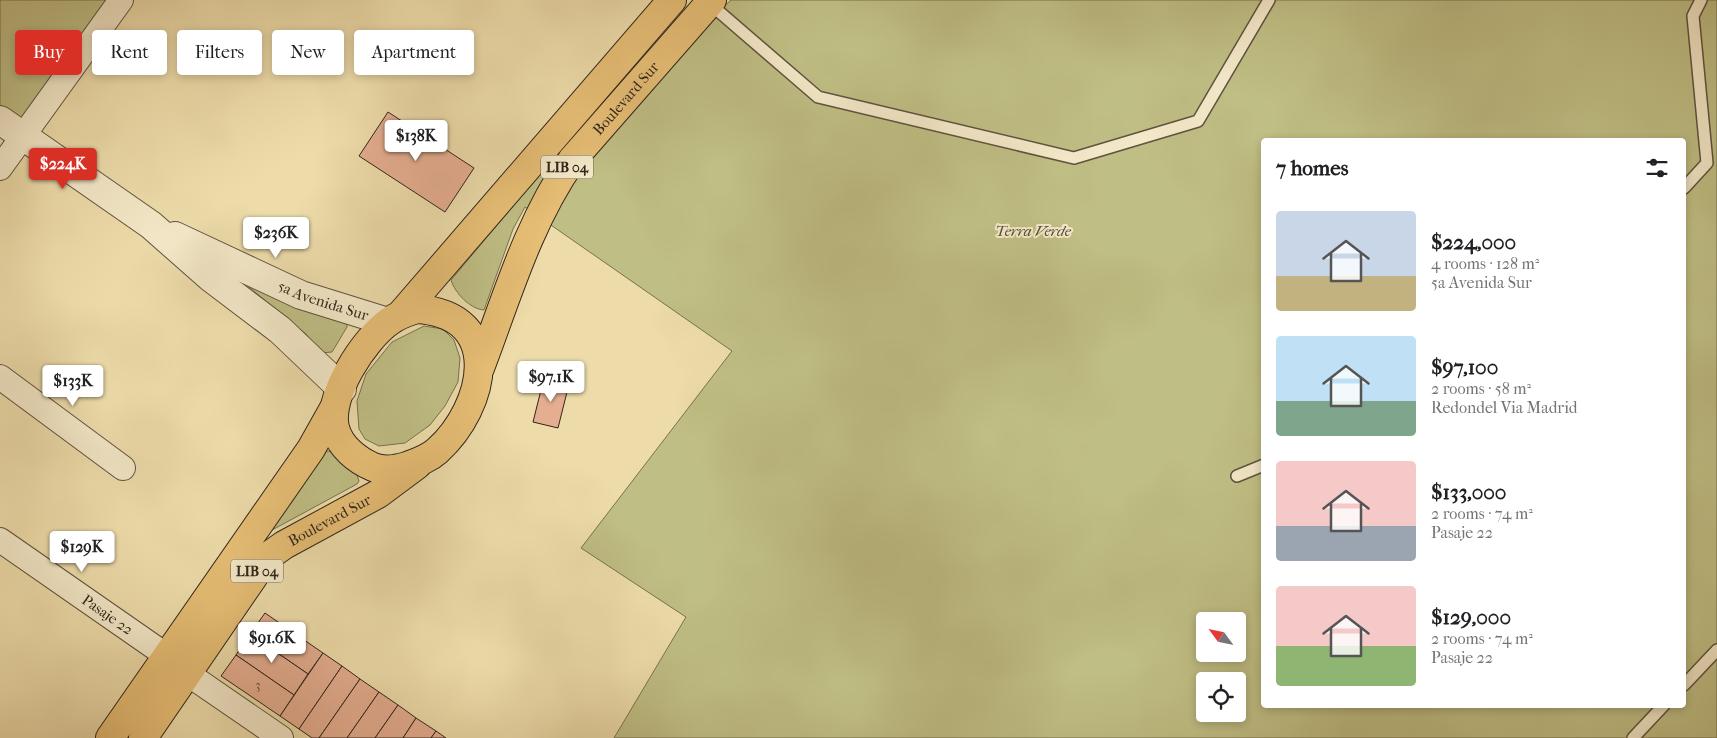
<!DOCTYPE html>
<meta charset="utf-8">
<style>
body{margin:0;font-family:"IM FELL French Canon",serif;background:#f6f6f6;color:#202124;height:100vh;display:flex;flex-direction:column;font-size:19px;white-space:nowrap}
*{box-sizing:border-box;margin:0}
p{font-size:16px;color:#757577}
.icon{flex:none;width:28px;height:28px;fill:none;stroke:currentColor;stroke-width:2;stroke-linecap:round;stroke-linejoin:round}
.map{position:relative;flex:1;overflow:hidden}
.side{position:absolute;left:1261px;top:138px;width:425px;height:570px;display:flex;flex-direction:column;background:#fff;border-radius:5px;box-shadow:0 2px 8px #0003}
.side>*{flex:none}
.guide{position:absolute;left:15px;top:30px;width:475px;height:45px;display:flex;gap:10px}
.needle{width:32px;rotate:303deg}
.controls{position:absolute;left:1196px;top:612px;display:grid;gap:10px}
.controls a{display:grid;place-items:center;width:50px;height:50px;border-radius:5px;background:#fff;box-shadow:0 2px 8px #0003;font-size:25px}
.price{position:absolute;translate:-50% -42px;padding:0 11px;border-radius:5px;background:#fff;color:#222;font-size:16px;line-height:32px;filter:drop-shadow(0 1px 2px #0008)}
.price::after{content:'';position:absolute;left:50%;top:30px;width:15px;height:11px;margin-left:-8px;background:inherit;clip-path:polygon(0 0,100% 0,50% 100%)}
.price.selected{background:#d93025;color:#fff}
ul{padding:0;list-style:none}
li{display:flex;align-items:center;gap:15px;height:125px;padding:0 15px}
li span{display:grid;place-items:center;flex:none;width:140px;height:100px;border-radius:5px;color:#555}
li>.icon{margin-inline-start:auto}
span .icon{width:60px;height:60px;fill:#fffc;stroke-width:1}
li b{font-size:21px}
h2{display:flex;justify-content:space-between;align-items:center;height:60px;padding:0 15px;font-size:21px}
.tag{padding:0 18px;border-radius:5px;background:#fff;box-shadow:0 2px 8px #0003;font-size:18px;line-height:45px}
.tag.selected{background:#d93025;color:#fff}
.map>svg:first-child{display:block}
</style>
<div class="map">
<svg width="1717" height="738" viewBox="0 0 1717 738">
<rect width="100%" height="100%" fill="#eddcaa"/>
<filter id="stains"><feTurbulence type="fractalNoise" baseFrequency=".004" numOctaves="4"/><feColorMatrix values="0 0 0 0 .2 0 0 0 0 .09 0 0 0 0 .02 0 0 0 .5 -.17"/></filter>
<radialGradient id="worn" r=".72"><stop offset=".6" stop-color="#630" stop-opacity="0"/><stop offset="1" stop-color="#630" stop-opacity=".3"/></radialGradient>
<g fill="#bfbe84" stroke="#777250" fill-rule="evenodd">
<path d="M 0,0 L 109,0 L 23,123 L 0,107 Z"/>
<path d="M 731,0 L 1717,0 L 1717,738 L 614,738 L 686,617 L 581,548 L 732,351 L 525,207 L 513,229 L 484,310 C 470,309 455,293 451,280 L 555,156 L 554,163 L 548,172 ZM 1264,140 L 1684,140 L 1684,705 L 1264,705 ZM 1205,621 L 1238,621 L 1238,654 L 1205,654 ZM 1205,681 L 1238,681 L 1238,714 L 1205,714 Z"/>
<path d="M 233,274 L 347,323 L 347,327 L 332,352 L 321,353 L 306,334 Z"/>
<path d="M 424,326 L 443,329 L 454,340 L 460,358 L 458,382 L 445,406 L 430,425 L 405,443 L 379,446 L 365,439 L 359,429 L 357,401 L 366,374 L 392,342 Z"/>
<path d="M 329,451 L 357,475 L 359,481 L 357,484 L 261,536 L 324,452 Z"/>
</g>
<g fill="#e5ae91" stroke="#2f251b">
<path d="M 388,112 L 474,168 L 445,212 L 359,156 Z"/>
<path d="M 544,378 L 569,384 L 558,428 L 533,422 Z"/>
<path d="M 265,613 L 323,653 L 308,674 L 250,634 Z"/>
<path d="M 250,634 L 308,674 L 294,695 L 236,655 Z"/>
<path d="M 323,653 L 342,666 L 299,729 L 280,716 Z"/>
<path d="M 236,655 L 294,695 L 280,716 L 221,676 Z"/>
<path d="M 342,666 L 360,679 L 319,738 L 312,738 L 299,729 Z"/>
<path d="M 360,679 L 379,692 L 347,738 L 319,738 Z"/>
<path d="M 379,692 L 398,705 L 375,738 L 347,738 Z"/>
<path d="M 398,705 L 416,718 L 403,738 L 375,738 Z"/>
<path d="M 416,718 L 436,731 L 431,738 L 403,738 Z"/>
<path d="M 436,731 L 446,738 L 431,738 Z"/>
</g>
<g fill="none" stroke-linecap="round" stroke-linejoin="round">
<defs>
<g id="service">
<path d="M 709,3 L 818,97 L 1074,158 L 1198,121 L 1269,0"/>
<path d="M 1684,188 L 1707,163 L 1693,16 L 1701,0"/>
<path d="M 1237,476 L 1264,465"/>
<path d="M 1684,685 L 1717,650"/>
<path d="M 1633,738 L 1664,705"/>
</g>
<g id="minor">
<path d="M 0,168 L 121,0"/>
<path d="M 0,377 L 123,468"/>
<path id="s1" d="M 0,540 L 167,656"/>
<path d="M 188,674 L 281,738"/>
</g>
<g id="tertiary">
<path d="M 0,120 L 151,225 L 210,277 L 280,330 L 342,389"/>
<path id="s2" d="M 175,236 L 301,295 L 388,322"/>
</g>
<g id="trunk">
<path d="M 417,309 C 506,315 486,407 437,451 C 428,459 418,462 407,466 C 397,469 383,471 373,467 C 357,460 340,447 335,428 C 327,396 364,339 390,321 C 398,315 407,312 417,309 Z"/>
<path d="M 402,313 L 672,0"/>
<path id="s3" d="M 480,368 C 507,297 528,223 572,160 L 712,0"/>
<path d="M 110,738 L 311,449 L 334,408"/>
<path id="s4" d="M 143,738 L 267,557 L 284,545 L 378,494 L 417,465"/>
</g>
</defs>
<use href="#service" stroke="#5e533f" stroke-width="14"/>
<use href="#minor" stroke="#5e533f" stroke-width="26"/>
<use href="#tertiary" stroke="#5e533f" stroke-width="30"/>
<use href="#trunk" stroke="#2f251b" stroke-width="30"/>
<use href="#service" stroke="#f3e8c8" stroke-width="11"/>
<use href="#minor" stroke="#f3e8c8" stroke-width="24"/>
<use href="#tertiary" stroke="#f3e8c8" stroke-width="28"/>
<use href="#trunk" stroke="#e6be75" stroke-width="28"/>
</g>
<g text-anchor="middle" dominant-baseline="central" stroke-width="4" stroke-linejoin="round" paint-order="stroke">
<g font-size="12" fill="#5c4738">
<text x="258" y="685">3</text>
</g>
<g fill="#f3e8c8" stroke="#6a604f" stroke-width="1">
<rect x="541" y="155.5" width="52" height="23" rx="4"/>
<rect x="231" y="559.5" width="52" height="23" rx="4"/>
</g>
<g font-size="14" font-weight="bold" fill="#2f251b">
<text x="567" y="167">LIB 04</text>
<text x="257" y="571">LIB 04</text>
</g>
<g font-size="15" fill="#2f251b" stroke="#f3e8c8">
<text stroke="none"><textPath href="#s3" startOffset="310">Boulevard Sur</textPath></text>
<text stroke="none"><textPath href="#s2" startOffset="162">5a Avenida Sur</textPath></text>
<text stroke="none"><textPath href="#s4" startOffset="292">Boulevard Sur</textPath></text>
<text stroke="none"><textPath href="#s1" startOffset="131">Pasaje 22</textPath></text>
</g>
<g font-size="15" font-style="italic" fill="#534b35" stroke="#f3e8c8">
<text x="1033" y="231">Terra Verde</text>
</g>
</g>
<rect width="100%" height="100%" filter="url(#stains)"/>
<rect width="100%" height="100%" fill="url(#worn)"/>
</svg>
<div class="controls">
<a><svg class="needle" viewBox="-14 -14 28 28"><path d="M0-13l5 13h-10z" fill="#e53935"/><path d="M0 13l5-13h-10z" fill="#757577"/></svg></a>
<a><svg class="icon" aria-label="locate" viewBox="0 0 24 24"><circle cx="12" cy="12" r="6"/><path d="M12 2v4M12 18v4M2 12h4M18 12h4"/></svg></a>
</div>
<b class="price" style="left:416px;top:162px">$138K</b>
<b class="price selected" style="left:63px;top:190px">$224K</b>
<b class="price" style="left:276px;top:259px">$236K</b>
<b class="price" style="left:551px;top:403px">$97.1K</b>
<b class="price" style="left:73px;top:407px">$133K</b>
<b class="price" style="left:82px;top:573px">$129K</b>
<b class="price" style="left:272px;top:664px">$91.6K</b>
<div class="guide">
<a class="tag selected">Buy</a>
<a class="tag">Rent</a>
<a class="tag">Filters</a>
<a class="tag">New</a>
<a class="tag">Apartment</a>
</div>
<section class="side">
<h2>7 homes<svg class="icon" aria-label="filters" viewBox="0 0 24 24"><path d="M4 7h16M4 17h16"/><circle cx="9" cy="7" r="2"/><circle cx="15" cy="17" r="2"/></svg></h2>
<ul>
<li><span style="background:linear-gradient(#c9d6e8 65%,#c2b280 0)"><svg class="icon" aria-label="home" viewBox="0 0 24 24"><path d="M3 11l9-7 9 7M6 9v11h12V9"/></svg></span><div><b>$224,000</b><p>4 rooms · 128 m²</p><p>5a Avenida Sur</p></div></li>
<li><span style="background:linear-gradient(#bfe0f5 65%,#7fa58c 0)"><svg class="icon" aria-label="home" viewBox="0 0 24 24"><path d="M3 11l9-7 9 7M6 9v11h12V9"/></svg></span><div><b>$97,100</b><p>2 rooms · 58 m²</p><p>Redondel Via Madrid</p></div></li>
<li><span style="background:linear-gradient(#f6c9c9 65%,#9aa5b1 0)"><svg class="icon" aria-label="home" viewBox="0 0 24 24"><path d="M3 11l9-7 9 7M6 9v11h12V9"/></svg></span><div><b>$133,000</b><p>2 rooms · 74 m²</p><p>Pasaje 22</p></div></li>
<li><span style="background:linear-gradient(#f6c9c9 60%,#8fb573 0)"><svg class="icon" aria-label="home" viewBox="0 0 24 24"><path d="M3 11l9-7 9 7M6 9v11h12V9"/></svg></span><div><b>$129,000</b><p>2 rooms · 74 m²</p><p>Pasaje 22</p></div></li>
</ul>
</section>
</div>
